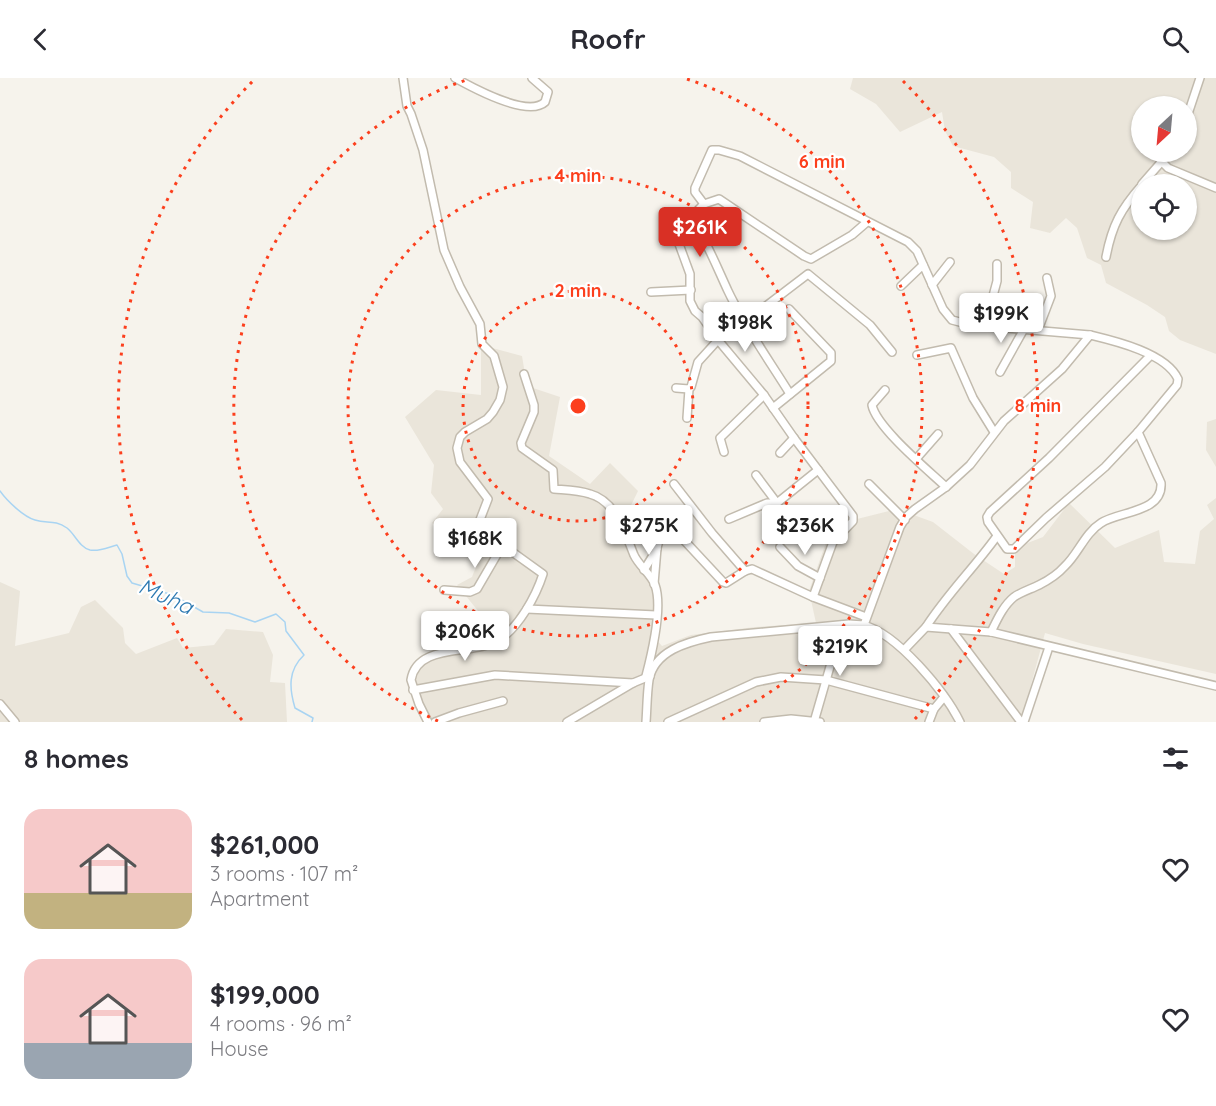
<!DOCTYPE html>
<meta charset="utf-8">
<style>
body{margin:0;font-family:Quicksand,sans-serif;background:#f7f7f7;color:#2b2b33;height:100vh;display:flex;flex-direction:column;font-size:22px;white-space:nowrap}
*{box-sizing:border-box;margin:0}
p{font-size:20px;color:#7c7c81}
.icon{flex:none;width:33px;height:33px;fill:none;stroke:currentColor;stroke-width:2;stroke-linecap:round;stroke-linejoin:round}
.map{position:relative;height:644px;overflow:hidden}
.sheet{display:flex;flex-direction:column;background:#fff;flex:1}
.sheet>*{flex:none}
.needle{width:39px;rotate:206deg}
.controls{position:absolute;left:1131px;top:18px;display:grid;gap:12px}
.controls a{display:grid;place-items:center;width:66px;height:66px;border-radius:50%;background:#fff;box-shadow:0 2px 4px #0004;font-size:30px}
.price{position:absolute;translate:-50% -51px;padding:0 14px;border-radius:6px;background:#fff;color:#222;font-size:20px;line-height:39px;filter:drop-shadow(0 2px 3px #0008)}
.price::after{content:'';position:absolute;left:50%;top:36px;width:18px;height:14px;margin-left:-9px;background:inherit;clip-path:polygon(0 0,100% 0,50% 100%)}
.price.current{background:#d93025;color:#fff}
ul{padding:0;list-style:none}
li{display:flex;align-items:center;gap:18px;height:150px;padding:0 24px}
li span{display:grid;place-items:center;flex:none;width:168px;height:120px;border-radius:18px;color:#555}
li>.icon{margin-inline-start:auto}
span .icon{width:72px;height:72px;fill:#fffc;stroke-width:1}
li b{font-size:26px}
h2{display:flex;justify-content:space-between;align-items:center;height:72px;padding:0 24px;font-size:26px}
header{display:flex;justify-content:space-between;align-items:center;height:78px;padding:0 24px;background:#fff;font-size:27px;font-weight:700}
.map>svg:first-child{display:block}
</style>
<header><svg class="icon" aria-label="back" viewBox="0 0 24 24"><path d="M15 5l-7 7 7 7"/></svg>Roofr<svg class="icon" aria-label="search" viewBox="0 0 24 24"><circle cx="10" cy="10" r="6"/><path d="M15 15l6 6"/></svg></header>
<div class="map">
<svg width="1216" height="644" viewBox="0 0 1216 644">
<rect width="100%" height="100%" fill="#f6f3ec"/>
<g fill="#eae5da" fill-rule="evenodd">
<path d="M 853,0 L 1216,0 L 1216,276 L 1180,262 L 1169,253 L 1165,239 L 1147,227 L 1106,205 L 1101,187 L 1087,180 L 1077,150 L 1066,140 L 1050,155 L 1030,150 L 1033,124 L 1011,110 L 1011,94 L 994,79 L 953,68 L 945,53 L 942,34 L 900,54 L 876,26 L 850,11 ZM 1142,28 L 1186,28 L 1186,74 L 1142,74 ZM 1142,106 L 1186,106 L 1186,152 L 1142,152 Z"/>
<path d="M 481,267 L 522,278 L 527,308 L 560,319 L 549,378 L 590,406 L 610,385 L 638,413 L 621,448 L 634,478 L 656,502 L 654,559 L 662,568 L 691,557 L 755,549 L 816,545 L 809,513 L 831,450 L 849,443 L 897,431 L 933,444 L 974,476 L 1004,496 L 1015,489 L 1015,470 L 1043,459 L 1069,425 L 1115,470 L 1159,452 L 1164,484 L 1195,486 L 1200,453 L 1214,441 L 1207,427 L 1216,420 L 1216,596 L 1083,566 L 1045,555 L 1021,644 L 433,644 L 419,620 L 413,602 L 422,583 L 455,575 L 451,542 L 483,539 L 457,507 L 472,499 L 481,476 L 432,445 L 443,431 L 431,415 L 434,387 L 405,339 L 436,312 L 481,317 Z"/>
<path d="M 1216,341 L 1216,389 L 1206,372 L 1207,344 Z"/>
<path d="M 0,504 L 20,513 L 15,568 L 69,555 L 81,529 L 95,522 L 123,550 L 125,565 L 136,576 L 177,560 L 183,570 L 214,567 L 226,551 L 263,554 L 273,577 L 270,604 L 285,605 L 287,644 L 0,644 Z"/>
</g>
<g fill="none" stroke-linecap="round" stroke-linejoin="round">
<path stroke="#a9d4f2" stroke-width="1.5" d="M 0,413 C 7,423 24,439 35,442 C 47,446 54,441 67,450 C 75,456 79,469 90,472 C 99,474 109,469 117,467 L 122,476 L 127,498 L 132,505 L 173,517 L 203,534 L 229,535 L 255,544 L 276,536 L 285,544 L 286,553 L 304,577 C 288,592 289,610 295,630 L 313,640 L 312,644"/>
<defs>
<g id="minor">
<path d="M 403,0 L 407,28 L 411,36 L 423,72 L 444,172 L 460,209 L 480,246 L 482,266 L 494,278 L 503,309 L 500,322 L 493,334 L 487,341 L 465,354 L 460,359 L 457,370 L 460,384 L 488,421 L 478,447 L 479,450 L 543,496 C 536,518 519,549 499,562 C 473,578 417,564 411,602 L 419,626 L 428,644"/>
<path d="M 455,0 C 473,10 528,40 545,24 L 548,14 L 532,0"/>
<path d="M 1186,46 L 1188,36 L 1200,0"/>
<path d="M 1161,83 L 1168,90 L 1216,110"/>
<path d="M 1142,106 L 1170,74"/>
<path d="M 704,126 L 695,114 L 695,110 L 712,72 L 719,72 L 740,78 L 908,164 L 917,173 L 943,231 L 952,242 L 971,247 L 1090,257"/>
<path d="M 691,138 C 706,162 716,187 728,213 C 745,249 769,282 790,316"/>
<path d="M 1106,179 C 1112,147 1121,131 1142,107"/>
<path d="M 932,207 L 950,184"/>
<path d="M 901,208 L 923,187"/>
<path d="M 651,214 L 691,212"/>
<path d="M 745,244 L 808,196 L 870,247 L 892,274"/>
<path d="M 985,248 L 997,203 L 997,186"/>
<path d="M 1038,252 L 1051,218 L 1047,200"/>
<path d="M 917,277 L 951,270 L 973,320 L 994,354"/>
<path d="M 1000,294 L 1024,251"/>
<path d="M 524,296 L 534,327 L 534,334 L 521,365 L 522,370 L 553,392 L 554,411 C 566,412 578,412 590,416 C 616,423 625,455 634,477 C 639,488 651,496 655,507 C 663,529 652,575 646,598"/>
<path d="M 676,310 L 689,311"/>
<path d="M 885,312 L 872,327 C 876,349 928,392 946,409"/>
<path d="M 773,330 L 831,283 L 831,275 L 789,231"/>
<path d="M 687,340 L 689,311 L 691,309 L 698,284 L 718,262"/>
<path d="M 724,374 L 720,360 L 764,317"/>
<path d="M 780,375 L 794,360"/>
<path d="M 916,381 L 938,356"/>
<path d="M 756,397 L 777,425"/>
<path d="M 674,406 L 712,455 L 745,493"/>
<path d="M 869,406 L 905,442"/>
<path d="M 729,441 L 767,425 L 777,425 L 818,392"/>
<path d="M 780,469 L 798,488 L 820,500"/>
<path d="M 644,492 L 657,471"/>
<path d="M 654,506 L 657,470 L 662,451 L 668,445 L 723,504 L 726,505 L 745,493 L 752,491 L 813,519 L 866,539"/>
<path d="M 444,512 L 470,514 L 477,511 L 502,468"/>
<path d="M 813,519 L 833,464 L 853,443 L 853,438 L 794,360 L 764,317 L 718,262 L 702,239 L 695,233 L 690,223 L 690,196 L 675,155 L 704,126 L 719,121 L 804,178 L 811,181 L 852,157 L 867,144"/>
<path d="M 527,531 L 656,537"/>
<path d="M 864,547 L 900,449 L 906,439 L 915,431 L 946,409 L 970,387 L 1004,343 L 1062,291 L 1090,257 C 1115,263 1166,275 1178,301 L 1177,307 L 1138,354 L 1105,389 L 1046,440 L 1014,471 L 1007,471 L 988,444 L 987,439 L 990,434 L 1049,380 L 1150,278"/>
<path d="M 926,549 C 948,515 974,490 997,458"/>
<path d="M 951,551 L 1021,644"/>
<path d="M 991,554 C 997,542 1003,528 1014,519 C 1021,514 1031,511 1039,507 C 1049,502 1058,496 1065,488 C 1078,476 1085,455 1101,445 C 1119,433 1163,435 1161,405 L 1138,354"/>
<path d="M 904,572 L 926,549 L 991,554 L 1216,608"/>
<path d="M 413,612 L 495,597 L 633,605"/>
<path d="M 0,626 L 15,644"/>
<path d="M 435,644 L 459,635 L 503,623"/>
<path d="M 567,644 L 633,605 L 650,598"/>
<path d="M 646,644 C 647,630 647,615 649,602 C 654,573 687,564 711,559 L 849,546 C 854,547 859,546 863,547 C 897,555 945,614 960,644"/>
<path d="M 668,644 L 756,604 L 781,599 L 826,602 L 934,631"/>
<path d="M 764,644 L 791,641 L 820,644"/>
<path d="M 814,644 L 842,547"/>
<path d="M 929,644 L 934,631 L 944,619"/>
<path d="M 1024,644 L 1049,569"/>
</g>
</defs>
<use href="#minor" stroke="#c2bbae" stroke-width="10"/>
<use href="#minor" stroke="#fff" stroke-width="7"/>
</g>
<g fill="none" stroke="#fc3f1d" stroke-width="3" stroke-dasharray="3 6">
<circle cx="578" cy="328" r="115"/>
<circle cx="578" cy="328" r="230"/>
<path d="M438 643A345 345 0 0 1 469 1M687 1A345 345 0 0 1 718 643"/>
<path d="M242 642A460 460 0 0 1 253 3M903 3A460 460 0 0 1 914 642"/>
</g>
<g text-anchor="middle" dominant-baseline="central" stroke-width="4.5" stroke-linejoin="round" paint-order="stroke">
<g font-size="22" font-style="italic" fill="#2e7ab2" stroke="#fff">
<text transform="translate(166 518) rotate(24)">Muha</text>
</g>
</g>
<circle cx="578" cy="328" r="9" fill="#fc3f1d" stroke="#fff" stroke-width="3"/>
<g font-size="18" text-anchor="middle" font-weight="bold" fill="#fc3f1d" stroke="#fff" stroke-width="4.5" stroke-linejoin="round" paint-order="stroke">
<text x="822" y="90">6 min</text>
<text x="578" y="104">4 min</text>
<text x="578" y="219">2 min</text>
<text x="1038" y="334">8 min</text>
</g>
</svg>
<div class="controls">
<a><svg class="needle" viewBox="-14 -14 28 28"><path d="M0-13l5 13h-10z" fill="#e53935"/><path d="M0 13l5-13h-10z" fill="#7c7c81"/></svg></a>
<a><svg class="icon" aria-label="locate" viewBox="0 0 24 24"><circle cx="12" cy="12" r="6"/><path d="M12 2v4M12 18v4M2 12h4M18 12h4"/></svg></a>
</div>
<b class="price current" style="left:700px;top:180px">$261K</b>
<b class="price" style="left:1001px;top:266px">$199K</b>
<b class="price" style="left:745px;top:275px">$198K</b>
<b class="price" style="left:649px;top:478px">$275K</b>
<b class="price" style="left:805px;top:478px">$236K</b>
<b class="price" style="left:475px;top:491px">$168K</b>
<b class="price" style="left:465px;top:584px">$206K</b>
<b class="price" style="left:840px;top:599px">$219K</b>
</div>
<section class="sheet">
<h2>8 homes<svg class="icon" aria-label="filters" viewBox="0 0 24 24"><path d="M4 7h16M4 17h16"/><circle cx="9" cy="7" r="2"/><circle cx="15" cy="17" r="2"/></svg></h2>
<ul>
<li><span style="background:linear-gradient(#f6c9c9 70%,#c2b280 0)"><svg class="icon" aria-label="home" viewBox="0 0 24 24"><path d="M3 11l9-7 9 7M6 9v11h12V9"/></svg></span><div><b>$261,000</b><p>3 rooms · 107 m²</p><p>Apartment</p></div><svg class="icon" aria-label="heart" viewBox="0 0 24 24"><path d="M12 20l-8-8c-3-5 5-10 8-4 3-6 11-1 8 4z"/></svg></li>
<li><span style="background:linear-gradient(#f6c9c9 70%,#9aa5b1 0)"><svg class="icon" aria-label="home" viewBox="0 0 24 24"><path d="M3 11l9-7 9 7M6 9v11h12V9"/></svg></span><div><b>$199,000</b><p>4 rooms · 96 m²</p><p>House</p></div><svg class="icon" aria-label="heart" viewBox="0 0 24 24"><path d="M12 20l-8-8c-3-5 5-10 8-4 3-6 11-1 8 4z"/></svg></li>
</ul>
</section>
